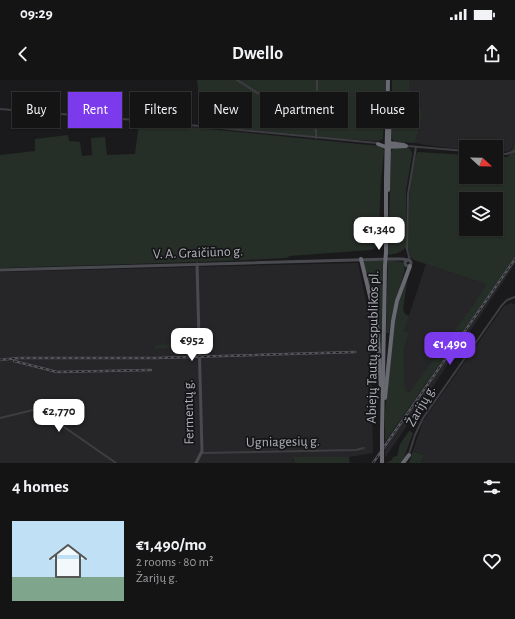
<!DOCTYPE html>
<meta charset="utf-8">
<style>
body{margin:0;font-family:"Alegreya Sans",sans-serif;background:#212122;color:#f1f3f6;height:100vh;display:flex;flex-direction:column;font-size:15px;white-space:nowrap}
*{box-sizing:border-box;margin:0}
p{font-size:13px;color:#9d9ea0}
.icon{flex:none;width:22px;height:22px;fill:none;stroke:currentColor;stroke-width:2;stroke-linecap:round;stroke-linejoin:round}
.map{position:relative;height:383px;overflow:hidden}
.panel{display:flex;flex-direction:column;background:#141415;flex:1}
.panel>*{flex:none}
.banner{position:absolute;left:12px;top:12px;width:491px;height:36px;display:flex;gap:8px}
.needle{width:26px;rotate:112deg}
.buttons{position:absolute;left:459px;top:60px;display:grid;gap:8px}
.buttons a{display:grid;place-items:center;width:44px;height:44px;border-radius:0px;background:#141415;box-shadow:0 1px 3px #0004,0 0 0 1px #333334;font-size:20px}
.price{position:absolute;translate:-50% -34px;padding:0 9px;border-radius:8px;background:#fff;color:#222;font-size:13px;line-height:26px;filter:drop-shadow(0 1px 2px #0008)}
.price::after{content:'';position:absolute;left:50%;top:24px;width:12px;height:9px;margin-left:-6px;background:inherit;clip-path:polygon(0 0,100% 0,50% 100%)}
.price.on{background:#7c3aed;color:#fff}
ul{padding:0;list-style:none}
li{display:flex;align-items:center;gap:12px;height:100px;padding:0 12px}
li span{display:grid;place-items:center;flex:none;width:112px;height:80px;border-radius:0px;color:#555}
li>.icon{margin-inline-start:auto}
span .icon{width:48px;height:48px;fill:#fffc;stroke-width:1}
li b{font-size:17px}
h2{display:flex;justify-content:space-between;align-items:center;height:48px;padding:0 12px;font-size:17px}
.pill{padding:0 14px;border-radius:0px;background:#141415;box-shadow:0 1px 3px #0004,0 0 0 1px #333334;font-size:14px;line-height:36px}
.pill.on{background:#7c3aed;color:#fff}
.status{display:flex;justify-content:space-between;align-items:center;height:28px;padding:0 20px;background:#141415;direction:ltr}
.status svg{height:11px;fill:currentColor}
header{display:flex;justify-content:space-between;align-items:center;height:52px;padding:0 12px;background:#141415;font-size:18px;font-weight:700}
.map>svg:first-child{display:block}
</style>
<div class="status"><b>09:29</b><svg viewBox="0 0 49 12"><path d="M0 12V9h3v3zM5 12V6h3v6zM10 12V3h3v9zM15 12V0h3v12zM26 1h20v11H26zM47 4h2v5h-2z"/></svg></div>
<header><svg class="icon" aria-label="back" viewBox="0 0 24 24"><path d="M15 5l-7 7 7 7"/></svg>Dwello<svg class="icon" aria-label="share" viewBox="0 0 24 24"><path d="M12 15V3M7 8l5-5 5 5M5 13v7h14v-7"/></svg></header>
<div class="map">
<svg width="515" height="383" viewBox="0 0 515 383">
<rect width="100%" height="100%" fill="#1a1a1c"/>
<g fill="#262629">
<path d="M 409,0 L 515,0 L 515,62 L 510,71 L 496,73 L 496,67 L 466,67 L 466,70 L 426,65 L 415,63 L 423,34 L 409,19 Z"/>
<path d="M 515,178 L 515,184 L 385,378 L 385,361 Z"/>
<path d="M 358,183 L 370,239 L 373,373 L 349,377 L 301,377 L 296,376 L 293,380 L 295,383 L 0,383 L 0,192 Z"/>
<path d="M 426,184 L 486,204 L 475,222 L 411,312 L 405,310 L 404,269 L 409,253 L 404,251 Z"/>
<path d="M 511,223 L 515,225 L 515,383 L 421,383 L 424,375 L 413,371 L 423,341 L 504,226 Z"/>
</g>
<g fill="#262e28" fill-rule="evenodd">
<path d="M 197,0 L 386,0 L 383,59 L 379,61 L 341,59 L 202,45 Z"/>
<path d="M 392,0 L 409,0 L 409,19 L 418,23 L 423,34 L 415,63 L 396,62 L 394,62 L 392,58 Z"/>
<path d="M 139,42 L 379,66 L 383,68 L 384,71 L 381,100 L 379,147 L 376,167 L 374,169 L 370,170 L 290,176 L 286,178 L 228,181 L 0,188 L 0,75 L 35,71 L 35,59 L 68,55 L 69,61 L 80,62 L 82,76 L 92,75 L 91,58 L 105,57 L 107,75 L 135,74 Z"/>
<path d="M 515,62 L 515,178 L 385,361 L 385,333 L 391,260 L 399,222 L 408,196 L 403,230 L 405,234 L 409,236 L 404,251 L 409,253 L 404,269 L 405,310 L 410,312 L 475,222 L 486,204 L 414,180 L 410,177 C 407,167 408,156 408,146 C 409,121 409,96 417,72 L 466,75 L 466,97 L 496,97 L 496,77 L 508,77 ZM 466,119 L 496,119 L 496,149 L 466,149 Z"/>
<path d="M 394,68 L 409,68 L 412,72 L 412,76 L 406,110 L 406,168 L 398,173 L 388,175 L 391,72 Z"/>
<path d="M 388,180 L 402,182 L 404,185 L 405,190 L 393,230 L 389,253 L 386,253 Z"/>
<path d="M 365,181 L 383,181 L 381,281 L 377,236 L 363,184 Z"/>
<path d="M 191,263 L 193,264 L 191,266 L 155,269 L 154,267 L 156,265 Z"/>
<path d="M 409,351 L 410,351 L 413,353 L 404,378 L 401,383 L 386,383 L 392,380 L 393,377 L 397,376 L 400,364 Z"/>
<path d="M 413,371 L 424,375 L 421,383 L 409,383 Z"/>
<path d="M 296,376 L 301,377 L 349,377 L 350,383 L 295,383 L 293,377 Z"/>
</g>
<g fill="none" stroke-linecap="round" stroke-linejoin="round">
<g stroke="#3d3d42" stroke-width="2">
<path d="M 237,0 L 316,50"/>
<path d="M 0,29 L 147,41 L 377,63"/>
<path d="M 316,58 L 317,0"/>
<path d="M 407,66 L 466,71"/>
<path d="M 496,74 L 506,74 L 515,71"/>
<path d="M 410,181 L 407,169 L 408,114 L 416,67"/>
<path d="M 0,338 L 33,330 L 41,331 L 116,383"/>
<path d="M 201,373 L 356,370 L 364,368"/>
<path d="M 409,374 L 415,355 L 423,338 L 502,225 L 507,220 L 515,217"/>
</g>
<g stroke="#494a50" stroke-width="3">
<circle cx="408" cy="183" r="3"/>
<path d="M 0,190 L 390,179 L 402,179 L 408,180"/>
<path d="M 196,383 L 202,371 L 197,184"/>
</g>
<g stroke="#686971" stroke-width="4">
<path d="M 389,63 L 404,65"/>
<path d="M 378,64 L 386,67 L 406,66"/>
<path d="M 388,110 L 390,25"/>
<path d="M 386,172 L 386,99 L 388,0"/>
<path d="M 361,179 L 377,245 L 381,309"/>
<path d="M 385,318 L 393,241 L 397,221 L 410,186"/>
<path d="M 382,353 L 385,186"/>
<path d="M 403,383 L 409,375"/>
</g>
<defs>
<g id="rail">
<path d="M 0,280 L 18,278 L 156,278 L 355,272"/>
<path d="M 14,281 L 57,292 L 151,290"/>
<path d="M 373,383 L 515,179"/>
</g>
</defs>
<use href="#rail" stroke="#54555b" stroke-width="2.5"/>
<use href="#rail" stroke="#151517" stroke-width="1" stroke-dasharray="3" stroke-linecap="butt"/>
<g stroke="#686971" stroke-width="4">
<path d="M 385,186 L 386,172"/>
<path d="M 382,383 L 382,353"/>
</g>
</g>
<g text-anchor="middle" dominant-baseline="central" stroke-width="3.5" stroke-linejoin="round" paint-order="stroke">
<g font-size="14" fill="#aeb0ba" stroke="#151517">
<text transform="translate(198 173) rotate(-2)">V. A. Graičiūno g.</text>
<text transform="translate(373 267) rotate(-89)">Abiejų Tautų Respublikos pl.</text>
<text transform="translate(421 326) rotate(-60)">Žarijų g.</text>
<text transform="translate(189 332) rotate(-91)">Fermentų g.</text>
<text transform="translate(283 362) rotate(-1)">Ugniagesių g.</text>
</g>
</g>
</svg>
<div class="buttons">
<a><svg class="needle" viewBox="-14 -14 28 28"><path d="M0-13l5 13h-10z" fill="#e53935"/><path d="M0 13l5-13h-10z" fill="#9d9ea0"/></svg></a>
<a><svg class="icon" aria-label="layers" viewBox="0 0 24 24"><path d="M12 4l9 5-9 5-9-5zM3 14l9 5 9-5"/></svg></a>
</div>
<b class="price" style="left:379px;top:171px">€1,340</b>
<b class="price" style="left:192px;top:282px">€952</b>
<b class="price on" style="left:450px;top:286px">€1,490</b>
<b class="price" style="left:59px;top:353px">€2,770</b>
<div class="banner">
<a class="pill">Buy</a>
<a class="pill on">Rent</a>
<a class="pill">Filters</a>
<a class="pill">New</a>
<a class="pill">Apartment</a>
<a class="pill">House</a>
</div>
</div>
<section class="panel">
<h2>4 homes<svg class="icon" aria-label="filters" viewBox="0 0 24 24"><path d="M4 7h16M4 17h16"/><circle cx="9" cy="7" r="2"/><circle cx="15" cy="17" r="2"/></svg></h2>
<ul>
<li><span style="background:linear-gradient(#bfe0f5 70%,#7fa58c 0)"><svg class="icon" aria-label="home" viewBox="0 0 24 24"><path d="M3 11l9-7 9 7M6 9v11h12V9"/></svg></span><div><b>€1,490/mo</b><p>2 rooms · 80 m²</p><p>Žarijų g.</p></div><svg class="icon" aria-label="heart" viewBox="0 0 24 24"><path d="M12 20l-8-8c-3-5 5-10 8-4 3-6 11-1 8 4z"/></svg></li>
</ul>
</section>
